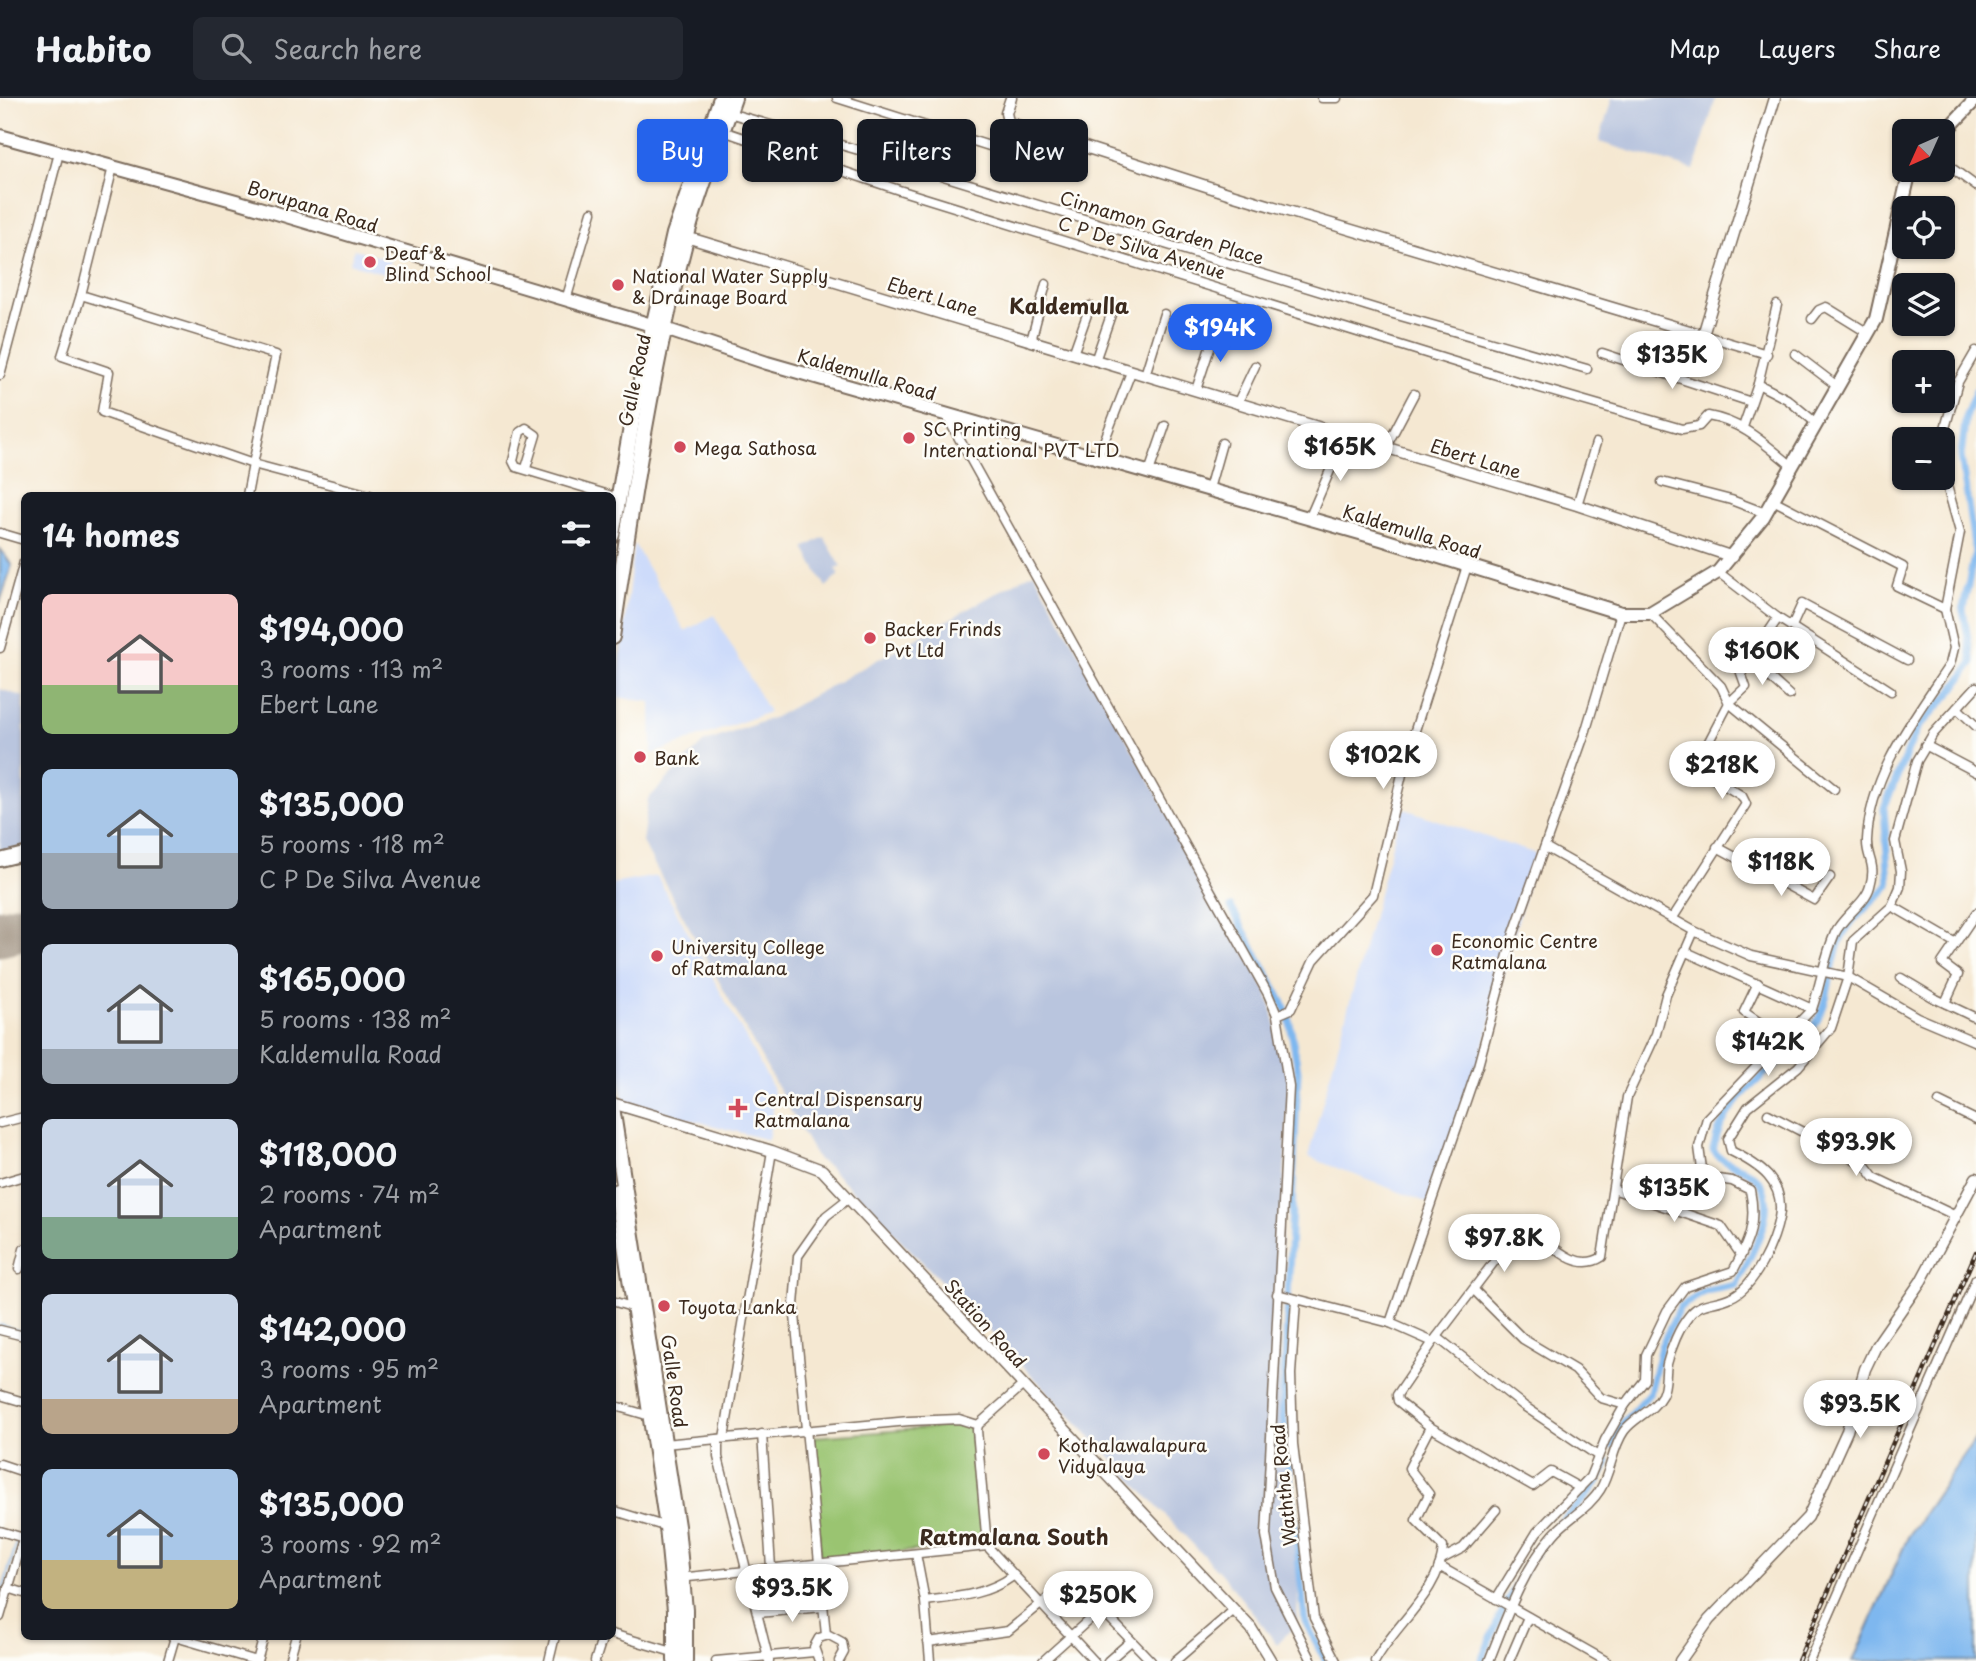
<!DOCTYPE html>
<meta charset="utf-8">
<style>
body{margin:0;font-family:"Playpen Sans",sans-serif;background:#242831;color:#f1f3f6;height:100vh;display:flex;flex-direction:column;font-size:26px;white-space:nowrap}
*{box-sizing:border-box;margin:0}
p{font-size:23px;color:#9ea1a6}
.icon{flex:none;width:38px;height:38px;fill:none;stroke:currentColor;stroke-width:2;stroke-linecap:round;stroke-linejoin:round}
.map{position:relative;flex:1;overflow:hidden}
.drawer{position:absolute;left:21px;top:394px;width:595px;height:1148px;display:flex;flex-direction:column;background:#171b24;border-radius:10px;box-shadow:0 2px 5px #0004}
.drawer>*{flex:none}
.hud{position:absolute;left:637px;top:21px;width:665px;height:63px;display:flex;gap:14px}
.needle{width:46px;rotate:225deg}
.buttons{position:absolute;left:1892px;top:21px;display:grid;gap:14px}
.buttons a{display:grid;place-items:center;width:63px;height:63px;border-radius:10px;background:#171b24;box-shadow:0 2px 5px #0004;font-size:35px}
.price{position:absolute;translate:-50% -60px;padding:0 16px;border-radius:24px;background:#fff;color:#222;font-size:23px;line-height:46px;filter:drop-shadow(0 2px 4px #0008)}
.price::after{content:'';position:absolute;left:50%;top:42px;width:21px;height:16px;margin-left:-10px;background:inherit;clip-path:polygon(0 0,100% 0,50% 100%)}
.price.on{background:#2563eb;color:#fff}
ul{padding:0;list-style:none}
li{display:flex;align-items:center;gap:21px;height:175px;padding:0 21px}
li span{display:grid;place-items:center;flex:none;width:196px;height:140px;border-radius:10px;color:#555}
li>.icon{margin-inline-start:auto}
span .icon{width:84px;height:84px;fill:#fffc;stroke-width:1}
li b{font-size:30px}
h2{display:flex;justify-content:space-between;align-items:center;height:84px;padding:0 21px;font-size:30px}
.chip{padding:0 24px;border-radius:10px;background:#171b24;box-shadow:0 2px 5px #0004;font-size:24px;line-height:63px}
.chip.on{background:#2563eb;color:#fff}
header{display:flex;align-items:center;gap:42px;box-sizing:border-box;height:98px;padding:0 35px;background:#171b24;border-bottom:2px solid #363941}
header strong{font-size:33px}
nav{display:flex;gap:38px;margin-inline-start:auto;font-size:24px}
.search{width:490px;height:63px;background:#242831;display:flex;align-items:center;gap:18px;box-sizing:border-box;padding:0 24px;border-radius:10px;color:#9ea1a6;font-size:26px}
.map>svg:first-child{display:block}
</style>
<header>
<strong>Habito</strong>
<div class="search"><svg class="icon" aria-label="search" viewBox="0 0 24 24"><circle cx="10" cy="10" r="6"/><path d="M15 15l6 6"/></svg>Search here</div>
<nav><a>Map</a><a>Layers</a><a>Share</a></nav>
</header>
<div class="map">
<svg width="1976" height="1563" viewBox="0 0 1976 1563">
<rect width="100%" height="100%" fill="#fdfcf7"/>
<filter id="ink" filterUnits="userSpaceOnUse"><feTurbulence type="fractalNoise" baseFrequency=".0143" numOctaves="2"/><feDisplacementMap in="SourceGraphic" scale="14" xChannelSelector="R" yChannelSelector="G"/><feConvolveMatrix kernelMatrix="1 2 1 2 8 2 1 2 1" color-interpolation-filters="sRGB"/></filter>
<filter id="wash" filterUnits="userSpaceOnUse"><feTurbulence type="fractalNoise" baseFrequency=".00686" numOctaves="4" result="noise"/><feDisplacementMap in="SourceGraphic" scale="28" xChannelSelector="R" yChannelSelector="G"/><feGaussianBlur stdDeviation="1.57" result="paint"/><feColorMatrix in="noise" values="0 0 0 0 0 0 0 0 0 0 0 0 0 0 0 0 0 1.4 0 .05"/><feComposite in="paint" operator="in"/></filter>
<g filter="url(#wash)">
<rect width="100%" height="100%" fill="#f5e8d2"/>
<g fill="#cddbfa">
<path d="M 354,151 L 390,162 L 385,176 L 350,165 Z"/>
<path d="M 634,446 L 685,533 L 714,517 L 769,614 L 652,656 L 651,604 L 616,599 Z"/>
<path d="M 1402,710 L 1536,756 L 1484,948 L 1431,1106 L 1308,1059 Z"/>
<path d="M 657,778 L 771,986 L 775,999 L 768,1042 L 628,1005 L 623,1000 L 612,929 L 612,786 Z"/>
</g>
<g fill="#b9c5de">
<path d="M 1612,0 L 1716,0 L 1694,72 L 1599,44 Z"/>
<path d="M 824,439 L 841,468 L 836,471 L 839,477 L 826,489 L 804,450 Z"/>
<path d="M 1034,474 L 1268,896 L 1289,980 L 1278,1213 L 1280,1308 L 1299,1473 L 1297,1525 L 1277,1546 L 1225,1480 L 984,1227 L 828,1068 L 817,1061 L 642,744 L 648,701 L 703,645 L 775,619 Z"/>
<path d="M 0,591 L 24,599 L 24,749 L 0,754 Z"/>
</g>
<path fill="#9ac471" stroke="#6a7748" stroke-width="2" d="M 970,1327 L 984,1446 L 820,1462 L 813,1339 Z"/>
<g fill="#7eb7ef" stroke="#5c7086" stroke-width="2">
<path d="M 0,451 L 12,467 L 0,505 Z"/>
<path d="M 1976,1340 L 1976,1563 L 1853,1563 L 1908,1439 Z"/>
</g>
<g fill="none" stroke-linecap="round" stroke-linejoin="round">
<g stroke="#7eb7ef" stroke-width="2">
<path d="M 0,1227 L 19,1233"/>
<path d="M 20,1435 L 24,1419"/>
<path d="M 2,1496 L 18,1440"/>
<path d="M 0,1502 L 0,1501"/>
</g>
<g stroke="#7eb7ef" stroke-width="7">
<path d="M 1231,809 L 1282,903 L 1289,919 L 1298,973 L 1283,1312 L 1305,1523 L 1326,1563"/>
<path d="M 1612,1348 L 1620,1328 L 1650,1295 L 1661,1248 L 1680,1209 L 1706,1193 L 1736,1187 C 1750,1158 1786,1104 1753,1077 C 1739,1066 1724,1068 1713,1052 C 1724,996 1775,974 1809,934 C 1833,907 1827,869 1842,839 C 1849,823 1877,801 1889,787 L 1884,710 L 1917,631 L 1954,591 L 1972,565 L 1963,511 L 1975,454 L 1961,358 L 1966,317 L 1976,292"/>
<path d="M 1534,1457 C 1554,1423 1596,1400 1608,1363"/>
<path d="M 1481,1563 L 1505,1507 L 1524,1473"/>
</g>
<path stroke="#988978" stroke-width="47" d="M 0,835 L 24,829"/>
</g>
</g>
<g filter="url(#ink)">
<g fill="none" stroke-linecap="round" stroke-linejoin="round">
<defs>
<g id="minor">
<path d="M 837,0 L 1037,63"/>
<path d="M 1322,0 L 1337,0"/>
<path d="M 729,15 L 862,53 L 1390,215 L 1587,271"/>
<path d="M 720,32 L 899,92 L 1516,283 L 1682,331 L 1699,328 L 1708,318 C 1743,324 1765,346 1792,368"/>
<path d="M 1942,63 L 1976,88"/>
<path d="M 113,69 L 81,197 L 62,258 L 109,274 L 102,314 L 253,366 L 247,397"/>
<path d="M 81,197 L 276,257 L 253,366 L 370,397"/>
<path d="M 566,202 L 592,114"/>
<path d="M 1812,221 L 1819,212 L 1826,209 L 1868,235"/>
<path d="M 1703,237 L 1767,256"/>
<path d="M 1031,243 L 1046,186"/>
<path d="M 1602,255 L 1751,304"/>
<path d="M 1073,256 L 1090,208"/>
<path d="M 1795,256 L 1837,288"/>
<path d="M 1095,263 L 1114,208"/>
<path d="M 0,277 L 59,55"/>
<path d="M 1145,277 L 1164,216"/>
<path d="M 1758,286 L 1777,207"/>
<path d="M 1196,292 L 1216,231"/>
<path d="M 1237,306 L 1255,268"/>
<path d="M 946,317 L 1268,896 L 1277,917 L 1289,989 L 1266,1437 L 1275,1489 L 1312,1563"/>
<path d="M 1743,329 L 1758,286 L 1787,301 L 1816,325"/>
<path d="M 1942,341 L 1958,284 L 1976,253"/>
<path d="M 1386,349 L 1414,296"/>
<path d="M 1098,359 L 1131,274"/>
<path d="M 526,370 L 536,337 L 526,330 L 520,334 L 513,363 L 516,369 L 609,397"/>
<path d="M 1149,374 L 1165,328"/>
<path d="M 1662,384 L 1731,402 L 1765,415"/>
<path d="M 1209,391 L 1222,345"/>
<path d="M 1773,402 L 1903,469 L 1897,488 L 1945,511"/>
<path d="M 1577,407 L 1596,345"/>
<path d="M 1309,421 L 1345,338"/>
<path d="M 0,435 L 24,442"/>
<path d="M 1718,474 L 1778,520 L 1891,593"/>
<path d="M 1650,515 L 1721,588 L 1729,605 L 1834,691"/>
<path d="M 1792,528 L 1802,506 L 1907,562"/>
<path d="M 0,550 L 24,464"/>
<path d="M 1751,563 L 1789,597"/>
<path d="M 1957,610 L 1976,628"/>
<path d="M 1925,647 L 1976,674"/>
<path d="M 1545,749 L 1694,833 L 1751,858 L 1848,879 L 1917,919 L 1976,944"/>
<path d="M 1717,749 L 1814,802 L 1830,779"/>
<path d="M 1892,808 L 1954,844"/>
<path d="M 1672,821 L 1746,706 L 1742,698 L 1699,672 L 1697,666 L 1729,605 L 1746,589 L 1741,575 L 1778,520"/>
<path d="M 1684,853 L 1812,911"/>
<path d="M 1901,880 L 1936,901 L 1976,920"/>
<path d="M 1758,885 L 1744,914 L 1784,941"/>
<path d="M 1945,905 L 1958,877 L 1942,865 L 1976,815"/>
<path d="M 1277,917 L 1291,911 L 1314,862 L 1373,797 L 1405,664 L 1467,468"/>
<path d="M 1939,1004 L 1976,1022"/>
<path d="M 1768,1016 L 1864,1066 L 1874,1079 L 1956,1118"/>
<path d="M 0,1025 L 24,1019"/>
<path d="M 0,1085 L 24,1078"/>
<path d="M 1613,1091 L 1721,1128 L 1741,1157"/>
<path d="M 19,1171 L 24,1151"/>
<path d="M 1474,1192 L 1523,1241 L 1575,1272 L 1601,1300 L 1625,1307"/>
<path d="M 1277,1196 L 1390,1225 L 1433,1244"/>
<path d="M 1296,1202 L 1291,1276 L 1293,1346 L 1314,1520 L 1336,1563"/>
<path d="M 612,1203 L 635,1210"/>
<path d="M 1390,1225 L 1478,968 L 1514,835 L 1586,632 L 1621,515"/>
<path d="M 0,1232 L 24,1238"/>
<path d="M 1437,1239 L 1524,1308 L 1598,1358"/>
<path d="M 1022,1288 L 978,1327 L 977,1332 L 987,1448 L 1094,1563"/>
<path d="M 0,1297 L 24,1304"/>
<path d="M 612,1307 L 650,1318"/>
<path d="M 1430,1329 L 1533,1388 L 1551,1374 L 1580,1390"/>
<path d="M 762,1336 L 771,1469"/>
<path d="M 724,1340 L 772,1053"/>
<path d="M 718,1341 L 718,1359 L 769,1563"/>
<path d="M 664,1346 L 909,1323 L 959,1321 L 978,1327"/>
<path d="M 0,1366 L 24,1374"/>
<path d="M 612,1412 L 667,1429"/>
<path d="M 0,1433 L 24,1440"/>
<path d="M 916,1456 L 925,1503 L 930,1563"/>
<path d="M 1442,1461 L 1463,1450 L 1496,1412"/>
<path d="M 1439,1468 L 1606,1563"/>
<path d="M 679,1480 L 987,1448"/>
<path d="M 8,1490 L 24,1495"/>
<path d="M 1496,1501 L 1537,1434 L 1590,1379 L 1605,1342 L 1625,1307 L 1645,1282 L 1646,1257 L 1667,1213 L 1685,1189 L 1733,1173 C 1749,1143 1757,1126 1750,1092 L 1732,1083 L 1711,1080 L 1702,1071 L 1699,1049 L 1707,1020 L 1812,911 C 1821,885 1824,860 1835,835 C 1843,818 1866,805 1870,788 C 1877,765 1866,760 1867,742 C 1870,675 1915,619 1950,566 L 1954,550 L 1945,511 L 1960,434 L 1942,370"/>
<path d="M 925,1503 C 956,1499 987,1497 1013,1478"/>
<path d="M 758,1515 L 823,1509"/>
<path d="M 0,1519 L 24,1437"/>
<path d="M 612,1536 L 676,1555"/>
<path d="M 826,1537 L 794,1207 L 798,1158 L 826,1118 L 849,1100"/>
<path d="M 172,1538 L 257,1563"/>
<path d="M 928,1544 L 1008,1533 L 1070,1482 L 1101,1511"/>
<path d="M 168,1563 L 175,1539"/>
<path d="M 257,1563 L 264,1538"/>
<path d="M 289,1563 L 296,1538"/>
<path d="M 549,1563 L 555,1538"/>
<path d="M 595,1563 L 603,1538"/>
<path d="M 716,1563 L 814,1554"/>
<path d="M 819,1563 L 814,1549 L 819,1540 L 829,1537 L 842,1544 L 844,1554 L 839,1563"/>
<path d="M 1043,1563 L 1101,1511 L 1151,1563"/>
<path d="M 1108,1563 L 1131,1543"/>
<path d="M 1175,1563 L 1234,1512"/>
<path d="M 1375,1563 C 1395,1526 1441,1493 1443,1449 L 1416,1422 L 1429,1396 L 1409,1370 L 1430,1329 L 1398,1303 L 1397,1297 L 1433,1244 L 1519,1131 L 1530,1131 C 1551,1146 1576,1176 1602,1159 L 1627,999 L 1656,936 L 1666,897 L 1694,833"/>
<path d="M 1489,1563 C 1506,1520 1523,1471 1554,1436 C 1568,1420 1589,1410 1600,1392 C 1611,1374 1612,1350 1624,1333 C 1634,1319 1653,1314 1662,1297 C 1667,1287 1665,1276 1667,1266 C 1671,1250 1679,1230 1689,1218 C 1701,1202 1715,1207 1731,1199 C 1755,1189 1774,1144 1779,1120 C 1786,1084 1759,1067 1731,1053 L 1728,1041 L 1748,1009 L 1798,969 L 1831,930 L 1848,879 L 1853,843 L 1892,808 L 1900,789 L 1901,773 L 1895,743 L 1917,663 L 1933,636 L 1976,589"/>
<path d="M 1509,1563 L 1528,1519"/>
<path d="M 1809,1563 L 1976,1181"/>
</g>
<g id="tertiary">
<path d="M 1011,0 L 1006,15 L 1008,24 L 1013,26 L 1231,96 L 1703,237 L 1775,0"/>
<path d="M 686,139 L 1577,407 L 1733,459"/>
<path d="M 612,1005 L 772,1053 L 822,1072 L 1251,1530 L 1271,1563"/>
<path d="M 1680,1563 L 1709,1522 L 1808,1419 L 1847,1333 L 1865,1271 L 1876,1248 L 1921,1183 L 1976,1080"/>
</g>
<g id="primary">
<path d="M 1942,37 L 1976,1"/>
<path d="M 0,38 L 236,103 L 665,231 L 767,265 L 1381,441 L 1621,515 L 1650,515 L 1718,474 L 1763,419 L 1876,221 L 1910,72"/>
<path d="M 0,762 L 24,756"/>
</g>
<g id="trunk">
<path d="M 612,437 L 633,318 L 674,136 L 721,0"/>
<path d="M 612,539 C 632,405 651,272 686,141 C 698,93 718,47 734,0"/>
<path d="M 612,1009 L 677,1428 L 685,1512 L 685,1563"/>
<path d="M 617,1093 L 667,1429 L 675,1512 L 675,1563"/>
</g>
</defs>
<use href="#minor" stroke="#7c6c5d" stroke-width="11"/>
<use href="#tertiary" stroke="#7c6c5d" stroke-width="13"/>
<use href="#primary" stroke="#7c6c5d" stroke-width="16"/>
<use href="#trunk" stroke="#7c6c5d" stroke-width="18"/>
<use href="#minor" stroke="#fff" stroke-width="8"/>
<use href="#tertiary" stroke="#fff" stroke-width="10"/>
<use href="#primary" stroke="#fff" stroke-width="12"/>
<use href="#trunk" stroke="#fff" stroke-width="14"/>
<defs>
<path id="rail" d="M 1798,1563 L 1976,1154"/>
</defs>
<use href="#rail" stroke="#3b2a1e" stroke-width="4.5"/>
<use href="#rail" stroke="#fdfcf7" stroke-width="2" stroke-dasharray="5" stroke-linecap="butt"/>
</g>
</g>
<g fill="#d1495b" stroke="#fdfcf7" stroke-width="2.5">
<circle cx="370" cy="164" r="7"/>
<circle cx="618" cy="187" r="7"/>
<circle cx="909" cy="340" r="7"/>
<circle cx="680" cy="349" r="7"/>
<circle cx="870" cy="540" r="7"/>
<circle cx="640" cy="659" r="7"/>
<circle cx="1437" cy="852" r="7"/>
<circle cx="657" cy="858" r="7"/>
<path d="M734.5 999.5h7v7h7v7h-7v7h-7v-7h-7v-7h7z"/>
<circle cx="664" cy="1208" r="7"/>
<circle cx="1044" cy="1356" r="7"/>
</g>
<g text-anchor="middle" dominant-baseline="central" stroke-width="5" stroke-linejoin="round" paint-order="stroke">
<g font-size="18" fill="#3b2a1e" stroke="#fdfcf7">
<text transform="translate(313 108) rotate(17)">Borupana Road</text>
<text transform="translate(1162 129) rotate(17)">Cinnamon Garden Place</text>
<text transform="translate(1142 149) rotate(17)">C P De Silva Avenue</text>
<text transform="translate(933 198) rotate(17)">Ebert Lane</text>
<text transform="translate(867 276) rotate(16)">Kaldemulla Road</text>
<text transform="translate(634 282) rotate(-78)">Galle Road</text>
<text transform="translate(1476 360) rotate(17)">Ebert Lane</text>
<text transform="translate(1412 433) rotate(17)">Kaldemulla Road</text>
<text transform="translate(986 1225) rotate(48)">Station Road</text>
<text transform="translate(675 1283) rotate(82)">Galle Road</text>
<text transform="translate(1283 1387) rotate(-96)">Waththa Road</text>
</g>
<g font-size="18" fill="#3b2a1e" stroke="#fdfcf7" text-anchor="start">
<text x="384" y="154">Deaf &amp;<tspan x="384" dy="21">Blind School</tspan></text>
<text x="632" y="177">National Water Supply<tspan x="632" dy="21">&amp; Drainage Board</tspan></text>
<text x="923" y="330">SC Printing<tspan x="923" dy="21">International PVT LTD</tspan></text>
<text x="694" y="349">Mega Sathosa</text>
<text x="884" y="530">Backer Frinds<tspan x="884" dy="21">Pvt Ltd</tspan></text>
<text x="654" y="659">Bank</text>
<text x="1451" y="842">Economic Centre<tspan x="1451" dy="21">Ratmalana</tspan></text>
<text x="671" y="848">University College<tspan x="671" dy="21">of Ratmalana</tspan></text>
<text x="754" y="1000">Central Dispensary<tspan x="754" dy="21">Ratmalana</tspan></text>
<text x="678" y="1208">Toyota Lanka</text>
<text x="1058" y="1346">Kothalawalapura<tspan x="1058" dy="21">Vidyalaya</tspan></text>
</g>
<g font-size="21" font-weight="bold" fill="#3b2a1e" stroke="#fdfcf7">
<text x="1069" y="207">Kaldemulla</text>
<text x="1014" y="1438">Ratmalana South</text>
</g>
</g>
</svg>
<div class="buttons">
<a><svg class="needle" viewBox="-14 -14 28 28"><path d="M0-13l5 13h-10z" fill="#e53935"/><path d="M0 13l5-13h-10z" fill="#9ea1a6"/></svg></a>
<a><svg class="icon" aria-label="locate" viewBox="0 0 24 24"><circle cx="12" cy="12" r="6"/><path d="M12 2v4M12 18v4M2 12h4M18 12h4"/></svg></a>
<a><svg class="icon" aria-label="layers" viewBox="0 0 24 24"><path d="M12 4l9 5-9 5-9-5zM3 14l9 5 9-5"/></svg></a>
<a>+</a>
<a>−</a>
</div>
<b class="price on" style="left:1220px;top:266px">$194K</b>
<b class="price" style="left:1672px;top:293px">$135K</b>
<b class="price" style="left:1340px;top:385px">$165K</b>
<b class="price" style="left:1762px;top:589px">$160K</b>
<b class="price" style="left:1383px;top:693px">$102K</b>
<b class="price" style="left:1722px;top:703px">$218K</b>
<b class="price" style="left:1781px;top:800px">$118K</b>
<b class="price" style="left:1768px;top:980px">$142K</b>
<b class="price" style="left:1856px;top:1080px">$93.9K</b>
<b class="price" style="left:1674px;top:1126px">$135K</b>
<b class="price" style="left:1504px;top:1176px">$97.8K</b>
<b class="price" style="left:1860px;top:1342px">$93.5K</b>
<b class="price" style="left:792px;top:1526px">$93.5K</b>
<b class="price" style="left:1098px;top:1533px">$250K</b>
<div class="hud">
<a class="chip on">Buy</a>
<a class="chip">Rent</a>
<a class="chip">Filters</a>
<a class="chip">New</a>
</div>
<section class="drawer">
<h2>14 homes<svg class="icon" aria-label="filters" viewBox="0 0 24 24"><path d="M4 7h16M4 17h16"/><circle cx="9" cy="7" r="2"/><circle cx="15" cy="17" r="2"/></svg></h2>
<ul>
<li><span style="background:linear-gradient(#f6c9c9 65%,#8fb573 0)"><svg class="icon" aria-label="home" viewBox="0 0 24 24"><path d="M3 11l9-7 9 7M6 9v11h12V9"/></svg></span><div><b>$194,000</b><p>3 rooms · 113 m²</p><p>Ebert Lane</p></div></li>
<li><span style="background:linear-gradient(#a9c7e8 60%,#9aa5b1 0)"><svg class="icon" aria-label="home" viewBox="0 0 24 24"><path d="M3 11l9-7 9 7M6 9v11h12V9"/></svg></span><div><b>$135,000</b><p>5 rooms · 118 m²</p><p>C P De Silva Avenue</p></div></li>
<li><span style="background:linear-gradient(#c9d6e8 75%,#9aa5b1 0)"><svg class="icon" aria-label="home" viewBox="0 0 24 24"><path d="M3 11l9-7 9 7M6 9v11h12V9"/></svg></span><div><b>$165,000</b><p>5 rooms · 138 m²</p><p>Kaldemulla Road</p></div></li>
<li><span style="background:linear-gradient(#c9d6e8 70%,#7fa58c 0)"><svg class="icon" aria-label="home" viewBox="0 0 24 24"><path d="M3 11l9-7 9 7M6 9v11h12V9"/></svg></span><div><b>$118,000</b><p>2 rooms · 74 m²</p><p>Apartment</p></div></li>
<li><span style="background:linear-gradient(#c9d6e8 75%,#b9a48a 0)"><svg class="icon" aria-label="home" viewBox="0 0 24 24"><path d="M3 11l9-7 9 7M6 9v11h12V9"/></svg></span><div><b>$142,000</b><p>3 rooms · 95 m²</p><p>Apartment</p></div></li>
<li><span style="background:linear-gradient(#a9c7e8 65%,#c2b280 0)"><svg class="icon" aria-label="home" viewBox="0 0 24 24"><path d="M3 11l9-7 9 7M6 9v11h12V9"/></svg></span><div><b>$135,000</b><p>3 rooms · 92 m²</p><p>Apartment</p></div></li>
</ul>
</section>
</div>
